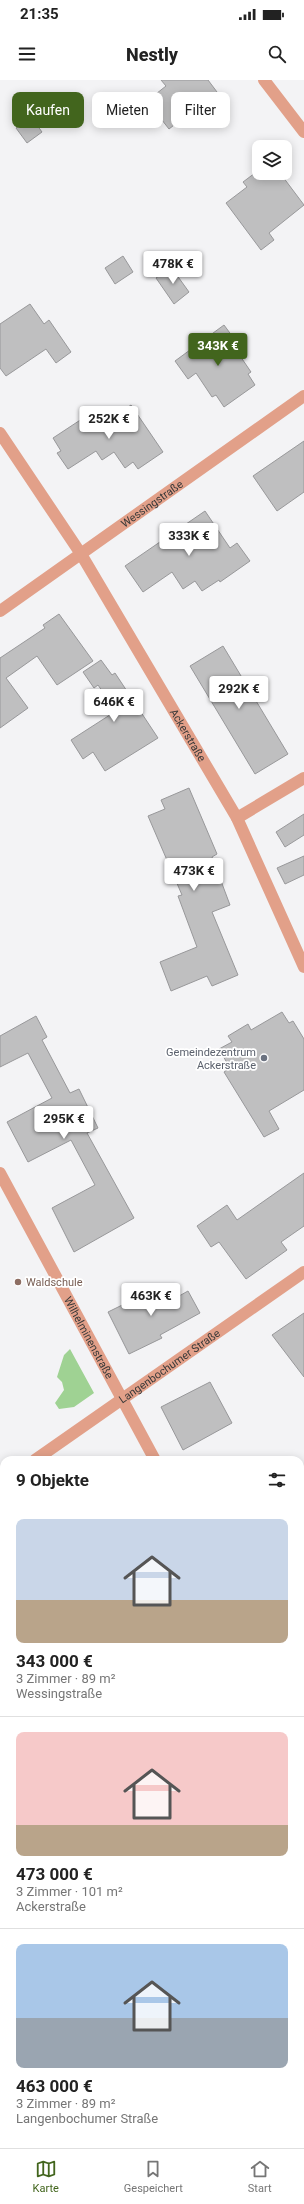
<!DOCTYPE html>
<html lang="de">
<meta charset="utf-8">
<style>
body{margin:0;font-family:Roboto,sans-serif;background:#f2f2f2;color:#222;height:100vh;display:flex;flex-direction:column;font-size:15px;white-space:nowrap}
*{box-sizing:border-box;margin:0}
p{font-size:13px;color:#767676}
.icon{flex:none;width:22px;height:22px;fill:none;stroke:currentColor;stroke-width:2;stroke-linecap:round;stroke-linejoin:round}
.map{position:relative;flex:1;overflow:hidden}
.details{position:absolute;left:0px;top:1376px;width:304px;height:692px;display:flex;flex-direction:column;background:#fff;border-radius:12px 12px 0 0;box-shadow:0 2px 10px #0003}
.details>*{flex:none}
.top-card{position:absolute;left:12px;top:12px;width:280px;height:36px;display:flex;gap:8px}
.fabs{position:absolute;left:252px;top:60px;display:grid;gap:8px}
.fabs a{display:grid;place-items:center;width:40px;height:40px;border-radius:8px;background:#fff;box-shadow:0 2px 10px #0003;font-size:20px}
.price{position:absolute;translate:-50% -34px;padding:0 9px;border-radius:4px;background:#fff;color:#222;font-size:13px;line-height:26px;filter:drop-shadow(0 1px 2px #0008)}
.price::after{content:'';position:absolute;left:50%;top:24px;width:12px;height:9px;margin-left:-6px;background:inherit;clip-path:polygon(0 0,100% 0,50% 100%)}
.price.on{background:#42651d;color:#fff}
ul{padding:0;list-style:none}
li{display:grid;align-content:center;gap:8px;height:212px;padding:0 16px}
li+li{border-top:1px solid #e0e0e0}
li span{display:grid;place-items:center;height:124px;border-radius:8px;color:#555}
li>.icon{margin-inline-start:auto}
span .icon{width:72px;height:72px;fill:#fffc;stroke-width:1}
li b{font-size:17px}
h2{display:flex;justify-content:space-between;align-items:center;height:48px;padding:0 16px;font-size:17px}
.tag{padding:0 14px;border-radius:8px;background:#fff;box-shadow:0 2px 10px #0003;font-size:14px;line-height:36px}
.tag.on{background:#42651d;color:#fff}
.status{display:flex;justify-content:space-between;align-items:center;height:28px;padding:0 20px;background:#fff;direction:ltr}
.status svg{height:11px;fill:currentColor}
header{display:flex;justify-content:space-between;align-items:center;height:52px;padding:0 16px;background:#fff;font-size:18px;font-weight:800}
.tabs{display:flex;justify-content:space-around;align-items:center;height:56px;border-top:1px solid #e0e0e0;background:#fff;font-size:11px;color:#767676}
.tabs a{display:grid;justify-items:center;gap:2px}
.tabs .on{color:#42651d}
.map>svg:first-child{display:block}
</style>
<div class="status"><b>21:35</b><svg viewBox="0 0 49 12"><path d="M0 12V9h3v3zM5 12V6h3v6zM10 12V3h3v9zM15 12V0h3v12zM26 1h20v11H26zM47 4h2v5h-2z"/></svg></div>
<header><svg class="icon" aria-label="menu" viewBox="0 0 24 24"><path d="M4 6h16M4 12h16M4 18h16"/></svg>Nestly<svg class="icon" aria-label="search" viewBox="0 0 24 24"><circle cx="10" cy="10" r="6"/><path d="M15 15l6 6"/></svg></header>
<div class="map">
<svg width="304" height="2068" viewBox="0 0 304 2068">
<rect width="100%" height="100%" fill="#f3f3f5"/>
<g fill="#9fd293">
<path d="M 70,1269 L 94,1313 L 74,1327 L 59,1329 L 55,1323 L 64,1310 L 62,1302 L 57,1297 L 64,1275 Z"/>
<rect x="0" y="1679" width="4" height="148"/>
</g>
<g fill="#bfbfc0" stroke="#98989a">
<path d="M 161,0 L 208,0 L 223,20 L 193,43 L 187,35 L 169,49 L 147,21 L 166,6 Z"/>
<path d="M 31,37 L 42,52 L 27,63 L 16,48 Z"/>
<path d="M 255,93 L 280,93 L 304,125 L 269,153 L 274,160 L 261,170 L 226,123 L 247,107 L 243,102 Z"/>
<path d="M 123,176 L 133,192 L 115,204 L 105,188 Z"/>
<path d="M 171,187 L 189,212 L 174,224 L 156,198 Z"/>
<path d="M 30,224 L 44,244 L 49,240 L 71,272 L 56,283 L 46,269 L 6,296 L 0,288 L 0,244 Z"/>
<path d="M 224,245 L 238,264 L 234,267 L 251,292 L 248,294 L 255,305 L 224,327 L 216,315 L 212,317 L 196,293 L 188,299 L 175,281 Z"/>
<path d="M 131,325 L 163,372 L 138,389 L 133,382 L 125,388 L 114,372 L 102,380 L 96,371 L 68,389 L 57,373 L 61,371 L 53,358 L 97,329 L 105,343 Z"/>
<path d="M 304,361 L 304,412 L 277,431 L 253,396 Z"/>
<path d="M 205,431 L 230,468 L 237,463 L 250,481 L 220,502 L 219,500 L 202,511 L 195,501 L 183,509 L 172,492 L 143,512 L 125,486 Z"/>
<path d="M 59,534 L 93,581 L 57,605 L 37,576 L 6,598 L 28,628 L 0,648 L 0,578 L 45,548 L 43,545 Z"/>
<path d="M 223,566 L 288,674 L 255,694 L 190,586 Z"/>
<path d="M 101,580 L 112,595 L 115,593 L 158,658 L 105,691 L 93,672 L 83,679 L 71,660 L 116,631 L 98,605 L 94,608 L 83,592 Z"/>
<path d="M 189,708 L 217,774 L 212,777 L 230,825 L 212,832 L 238,895 L 212,906 L 207,896 L 171,911 L 160,882 L 197,867 L 178,816 L 182,815 L 148,736 L 165,729 L 161,720 Z"/>
<path d="M 304,734 L 304,755 L 285,767 L 276,752 Z"/>
<path d="M 304,776 L 304,795 L 285,804 L 277,788 Z"/>
<path d="M 282,932 L 289,943 L 293,941 L 304,959 L 304,1010 L 269,1031 L 279,1049 L 264,1057 L 224,992 L 230,988 L 219,969 L 232,962 L 228,956 L 248,944 L 251,950 Z"/>
<path d="M 36,936 L 47,957 L 42,960 L 70,1013 L 79,1009 L 98,1048 L 87,1053 L 134,1138 L 74,1172 L 52,1128 L 95,1105 L 71,1060 L 28,1082 L 7,1042 L 52,1018 L 28,973 L 0,987 L 0,956 Z"/>
<path d="M 304,1093 L 304,1146 L 281,1162 L 287,1170 L 246,1199 L 219,1162 L 211,1167 L 197,1146 L 227,1125 L 237,1140 Z"/>
<path d="M 163,1205 L 172,1220 L 188,1211 L 200,1233 L 160,1255 L 162,1258 L 129,1274 L 108,1232 Z"/>
<path d="M 304,1233 L 304,1297 L 272,1255 Z"/>
<path d="M 210,1302 L 232,1343 L 183,1370 L 161,1327 Z"/>
</g>
<g fill="none" stroke-linecap="round" stroke-linejoin="round">
<g stroke="#959596" stroke-width="2.5" stroke-dasharray="4 2" stroke-linecap="butt">
<path d="M 0,1787 L 4,1787"/>
<path d="M 300,1866 L 304,1868"/>
</g>
<g stroke="#e2a089" stroke-width="12">
<path d="M 264,0 L 304,52"/>
<path id="s1" d="M 0,353 L 81,474 L 237,738 L 304,887"/>
<path id="s2" d="M 0,531 L 304,316"/>
<path d="M 237,738 L 304,698"/>
<path id="s3" d="M 0,1093 L 155,1380"/>
<path id="s4" d="M 35,1380 L 304,1192"/>
<path d="M 0,1404 L 4,1401"/>
<path d="M 300,1656 L 304,1664"/>
<path d="M 300,1838 L 304,1835"/>
<path d="M 202,2064 L 205,2068"/>
<path d="M 0,2066 L 4,2063"/>
</g>
</g>
<circle fill="#6b7280" stroke="#fff" stroke-width="1.5" cx="264" cy="978" r="4"/>
<circle fill="#8d6e63" stroke="#fff" stroke-width="1.5" cx="18" cy="1202" r="4"/>
<g text-anchor="middle" dominant-baseline="central" stroke-width="3.5" stroke-linejoin="round" paint-order="stroke">
<g font-size="11" fill="#383838" stroke="#fff">
<text stroke="none"><textPath href="#s2" startOffset="186">Wessingstraße</textPath></text>
<text stroke="none"><textPath href="#s1" startOffset="356">Ackerstraße</textPath></text>
<text stroke="none"><textPath href="#s3" startOffset="187">Wilhelminenstraße</textPath></text>
<text stroke="none"><textPath href="#s4" startOffset="164">Langenbochumer Straße</textPath></text>
</g>
<g font-size="11" fill="#5b616d" stroke="#fff" text-anchor="end">
<text x="256" y="972">Gemeindezentrum<tspan x="256" dy="13">Ackerstraße</tspan></text>
</g>
<g font-size="11" fill="#785e54" stroke="#fff" text-anchor="start">
<text x="26" y="1202">Waldschule</text>
</g>
</g>
</svg>
<div class="fabs">
<a><svg class="icon" aria-label="layers" viewBox="0 0 24 24"><path d="M12 4l9 5-9 5-9-5zM3 14l9 5 9-5"/></svg></a>
</div>
<b class="price" style="left:173px;top:205px">478K €</b>
<b class="price on" style="left:218px;top:287px">343K €</b>
<b class="price" style="left:109px;top:360px">252K €</b>
<b class="price" style="left:189px;top:477px">333K €</b>
<b class="price" style="left:239px;top:630px">292K €</b>
<b class="price" style="left:114px;top:643px">646K €</b>
<b class="price" style="left:194px;top:812px">473K €</b>
<b class="price" style="left:64px;top:1060px">295K €</b>
<b class="price" style="left:151px;top:1237px">463K €</b>
<div class="top-card">
<a class="tag on">Kaufen</a>
<a class="tag">Mieten</a>
<a class="tag">Filter</a>
</div>
<section class="details">
<h2>9 Objekte<svg class="icon" aria-label="filters" viewBox="0 0 24 24"><path d="M4 7h16M4 17h16"/><circle cx="9" cy="7" r="2"/><circle cx="15" cy="17" r="2"/></svg></h2>
<ul>
<li><span style="background:linear-gradient(#c9d6e8 65%,#b9a48a 0)"><svg class="icon" aria-label="home" viewBox="0 0 24 24"><path d="M3 11l9-7 9 7M6 9v11h12V9"/></svg></span><div><b>343 000 €</b><p>3 Zimmer · 89 m²</p><p>Wessingstraße</p></div></li>
<li><span style="background:linear-gradient(#f6c9c9 75%,#b9a48a 0)"><svg class="icon" aria-label="home" viewBox="0 0 24 24"><path d="M3 11l9-7 9 7M6 9v11h12V9"/></svg></span><div><b>473 000 €</b><p>3 Zimmer · 101 m²</p><p>Ackerstraße</p></div></li>
<li><span style="background:linear-gradient(#a9c7e8 60%,#9aa5b1 0)"><svg class="icon" aria-label="home" viewBox="0 0 24 24"><path d="M3 11l9-7 9 7M6 9v11h12V9"/></svg></span><div><b>463 000 €</b><p>3 Zimmer · 89 m²</p><p>Langenbochumer Straße</p></div></li>
</ul>
</section>
</div>
<nav class="tabs">
<a class="on"><svg class="icon" aria-label="map" viewBox="0 0 24 24"><path d="M3 6l6-2 6 2 6-2v14l-6 2-6-2-6 2zM9 4v14M15 6v14"/></svg>Karte</a>
<a><svg class="icon" aria-label="saved" viewBox="0 0 24 24"><path d="M7 4h10v16l-5-4-5 4z"/></svg>Gespeichert</a>
<a><svg class="icon" aria-label="home" viewBox="0 0 24 24"><path d="M3 11l9-7 9 7M6 9v11h12V9"/></svg>Start</a>
</nav>
